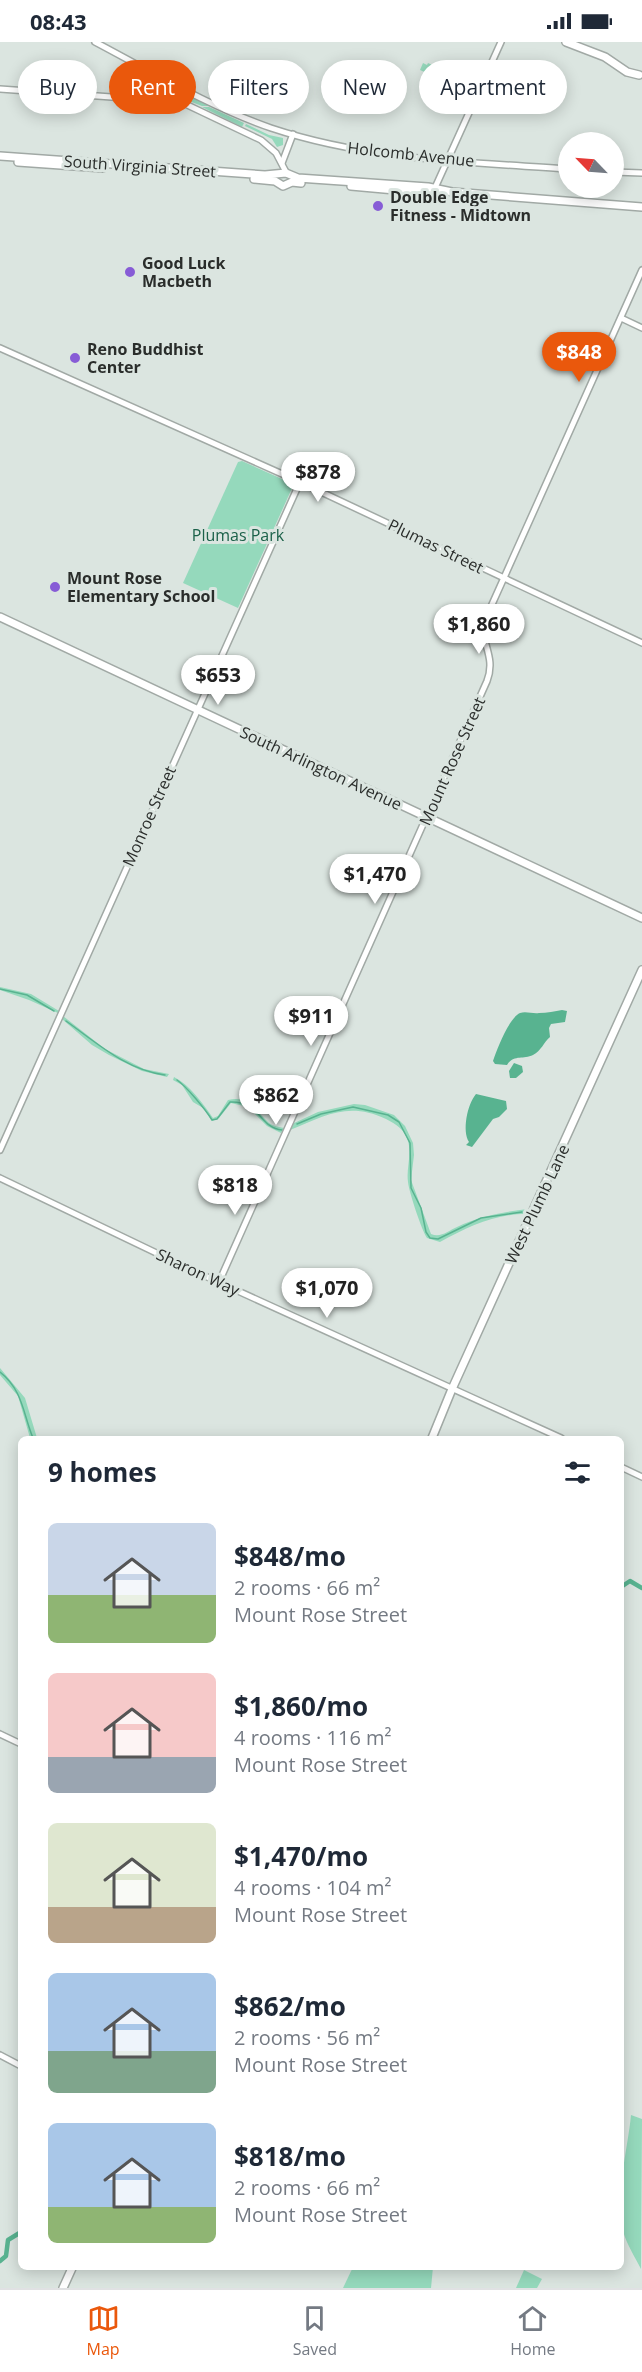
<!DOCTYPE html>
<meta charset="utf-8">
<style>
body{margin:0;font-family:"Open Sans",sans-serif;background:#f6f6f7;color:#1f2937;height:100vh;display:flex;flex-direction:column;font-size:22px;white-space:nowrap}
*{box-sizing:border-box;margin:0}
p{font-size:20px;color:#747a83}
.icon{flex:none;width:33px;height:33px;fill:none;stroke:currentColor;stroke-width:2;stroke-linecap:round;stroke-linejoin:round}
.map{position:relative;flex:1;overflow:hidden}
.panel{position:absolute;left:18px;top:1394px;width:606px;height:834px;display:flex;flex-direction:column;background:#fff;border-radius:9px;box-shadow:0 3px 15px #0003}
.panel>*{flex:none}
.guide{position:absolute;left:18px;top:18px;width:606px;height:54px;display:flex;gap:12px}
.needle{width:39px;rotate:295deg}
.buttons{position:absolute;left:558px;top:90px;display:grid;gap:12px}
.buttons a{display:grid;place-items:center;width:66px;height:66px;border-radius:50%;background:#fff;box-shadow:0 3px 15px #0003;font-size:30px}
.price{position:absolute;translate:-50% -51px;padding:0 14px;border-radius:21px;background:#fff;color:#222;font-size:20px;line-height:39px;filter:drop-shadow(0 2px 3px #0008)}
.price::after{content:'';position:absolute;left:50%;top:36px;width:18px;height:14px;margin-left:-9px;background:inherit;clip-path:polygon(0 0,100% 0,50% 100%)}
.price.on{background:#ea580c;color:#fff}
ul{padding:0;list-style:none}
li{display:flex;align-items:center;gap:18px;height:150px;padding:0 30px}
li span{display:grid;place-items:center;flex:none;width:168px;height:120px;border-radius:9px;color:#555}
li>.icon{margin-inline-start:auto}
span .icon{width:72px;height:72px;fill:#fffc;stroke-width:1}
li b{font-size:26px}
h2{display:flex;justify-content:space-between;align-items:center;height:72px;padding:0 30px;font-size:26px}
.pill{padding:0 21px;border-radius:27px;background:#fff;box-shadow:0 3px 15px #0003;font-size:21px;line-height:54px}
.pill.on{background:#ea580c;color:#fff}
.status{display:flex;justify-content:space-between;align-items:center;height:42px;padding:0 30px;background:#fff;direction:ltr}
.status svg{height:16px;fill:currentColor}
.tab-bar{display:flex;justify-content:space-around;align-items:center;height:84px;border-top:2px solid #e0e1e3;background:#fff;font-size:16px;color:#747a83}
.tab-bar a{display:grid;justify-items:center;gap:3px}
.tab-bar .on{color:#ea580c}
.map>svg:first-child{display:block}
</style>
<div class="status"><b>08:43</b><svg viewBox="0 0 49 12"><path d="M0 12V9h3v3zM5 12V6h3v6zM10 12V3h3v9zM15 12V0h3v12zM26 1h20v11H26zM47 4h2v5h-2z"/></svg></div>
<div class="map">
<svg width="642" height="2246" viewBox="0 0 642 2246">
<rect width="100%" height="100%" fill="#dbe5e0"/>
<g fill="#95d9bc">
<path d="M 423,21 L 427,23 L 428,21 L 447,30 L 445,36 L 440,33 L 438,36 L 420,28 Z"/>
<path d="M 162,40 L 209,64 L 202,64 L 179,55 L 161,54 Z"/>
<path d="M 202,65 L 209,65 L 244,81 L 242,85 Z"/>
<path d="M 246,82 L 269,93 L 283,96 L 283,103 L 277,105 L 272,97 L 245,84 Z"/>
<path d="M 242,419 L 291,441 L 293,444 L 238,566 L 183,541 L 238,420 Z"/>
<path d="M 0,945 L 31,952 L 59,969 L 58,971 L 29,958 L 0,948 Z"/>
<path d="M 63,974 L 105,1007 L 144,1027 L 169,1032 L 167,1035 L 142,1029 L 109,1013 L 92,1003 L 62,977 Z"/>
<path d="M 174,1035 C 190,1043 203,1062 213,1076 L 218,1074 L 228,1058 C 251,1053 255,1069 269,1081 C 273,1084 279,1085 284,1086 L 281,1091 L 267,1084 L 248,1065 L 231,1061 L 219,1076 L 212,1079 L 203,1066 L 193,1060 L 182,1043 L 173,1038 Z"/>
<path d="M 354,1062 L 365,1063 L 394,1073 L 405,1084 L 413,1101 L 414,1113 L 411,1138 L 431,1192 C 441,1196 448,1189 457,1185 C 480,1174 504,1170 528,1167 L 526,1172 C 494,1172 468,1185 440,1200 L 427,1196 C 422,1189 409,1150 408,1140 C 406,1127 412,1113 408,1099 C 405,1088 396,1082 386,1077 C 348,1059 325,1074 290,1088 L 292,1082 L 318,1070 Z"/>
<path d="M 0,1326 L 25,1356 L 37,1396 L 30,1396 L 18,1354 L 0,1333 Z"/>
<path d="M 631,2073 L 642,2077 L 641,2227 C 635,2215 627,2203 623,2189 C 614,2158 628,2106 631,2073 Z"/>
<path d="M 353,2225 L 433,2225 L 431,2246 L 343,2246 Z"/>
<path d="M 524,2228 L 542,2237 L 537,2246 L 516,2246 Z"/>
</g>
<g fill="#58b390">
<path d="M 562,968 L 567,969 L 565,980 L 551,982 L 549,986 L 550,995 C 544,1000 541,1009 533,1013 C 523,1018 514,1012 507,1023 L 495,1022 L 493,1019 C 497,1007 509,976 520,971 C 526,969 533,972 539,971 C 547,971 555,969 562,968 Z"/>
<path d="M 514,1021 L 522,1024 L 523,1030 L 516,1036 L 510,1036 L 509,1029 Z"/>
<path d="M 476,1052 L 506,1059 L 507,1067 L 499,1075 L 493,1077 L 472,1105 L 466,1103 L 469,1100 C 462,1089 467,1063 476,1052 Z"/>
</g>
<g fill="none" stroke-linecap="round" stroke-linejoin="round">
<g stroke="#58b390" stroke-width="1.5">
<path d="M 0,947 L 27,953 L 54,969"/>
<path d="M 66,979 C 97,1001 126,1028 165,1033"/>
<path d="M 177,1038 C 186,1044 206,1068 212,1078 L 217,1077 L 230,1060 C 261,1059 259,1086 282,1088"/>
<path d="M 297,1082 L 321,1072 L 353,1065 L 388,1073 L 399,1080 L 410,1101 L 411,1146 L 421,1166 L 426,1190 L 430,1196 L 438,1197 L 481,1176 L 522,1170"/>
<path d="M 0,1330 C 23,1348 23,1372 33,1396"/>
</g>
<g stroke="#58b390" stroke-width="4.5">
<path d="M 621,1545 L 630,1539 L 642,1546"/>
<path d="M 0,2219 L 6,2214 L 8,2198 L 21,2190"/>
</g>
<defs>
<g id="minor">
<path d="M 95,0 C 152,30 210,65 271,86 C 367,118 468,120 568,127"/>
<path d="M 0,47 L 181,60 L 261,98 L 276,111 L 287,132"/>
<path d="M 282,121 L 293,92"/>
<path d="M 614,130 L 642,131"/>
<path d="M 434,148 L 501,0"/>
<path d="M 621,276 L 642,286"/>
<path d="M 0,306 L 300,440 L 642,601"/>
<path d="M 0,1108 L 300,440"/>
<path d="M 0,1136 L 194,1229 L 561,1396"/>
<path d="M 219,1240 L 487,639 C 497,613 478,599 485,578 L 642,228"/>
<path d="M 621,1425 L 642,1435"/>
<path d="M 0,1692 L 21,1702"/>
<path d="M 0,2013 L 21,2024"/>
</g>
<g id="major">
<path d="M 566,0 L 605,15 L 627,30 L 639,33"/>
<path d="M 0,114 L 265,133 L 286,131 L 298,136 L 428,145 L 452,150 L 642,165"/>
<path d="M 18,120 L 103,126"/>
<path d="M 254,137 L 275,139 L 283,144 L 292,140 L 301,141"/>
<path d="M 351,144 L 428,151 L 434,148"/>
<path d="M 0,575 L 642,876"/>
<path d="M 432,1396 L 452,1347 L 642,928"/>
<path d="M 63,2246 L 73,2224"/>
</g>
</defs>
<use href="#minor" stroke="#a1a9a5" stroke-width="8"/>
<use href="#major" stroke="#a1a9a5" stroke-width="10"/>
<use href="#minor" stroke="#fff" stroke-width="5"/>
<use href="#major" stroke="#fff" stroke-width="7"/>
</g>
<g fill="#875cd6" stroke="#dbe5e0" stroke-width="2">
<circle cx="378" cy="164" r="6"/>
<circle cx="130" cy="230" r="6"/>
<circle cx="75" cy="316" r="6"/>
<circle cx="55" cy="545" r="6"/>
</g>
<g text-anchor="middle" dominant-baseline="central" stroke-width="6" stroke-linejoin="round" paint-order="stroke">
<g font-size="16" fill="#2a2d2b" stroke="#dbe5e0">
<text transform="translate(411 112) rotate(6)">Holcomb Avenue</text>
<text transform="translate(140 124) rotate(4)">South Virginia Street</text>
<text transform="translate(436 504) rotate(26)">Plumas Street</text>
<text transform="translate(452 719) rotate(-66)">Mount Rose Street</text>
<text transform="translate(321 726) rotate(25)">South Arlington Avenue</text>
<text transform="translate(149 774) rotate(-66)">Monroe Street</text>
<text transform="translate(537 1162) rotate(-65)">West Plumb Lane</text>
<text transform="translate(198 1230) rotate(25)">Sharon Way</text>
</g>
<g font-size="16" font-weight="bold" fill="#2a2d2b" stroke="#dbe5e0" text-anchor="start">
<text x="390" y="155">Double Edge<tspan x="390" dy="18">Fitness - Midtown</tspan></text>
<text x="142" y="221">Good Luck<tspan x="142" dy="18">Macbeth</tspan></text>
<text x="87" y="307">Reno Buddhist<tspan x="87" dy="18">Center</tspan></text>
<text x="67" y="536">Mount Rose<tspan x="67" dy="18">Elementary School</tspan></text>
</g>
<g font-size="16" fill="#1b6149" stroke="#dbe5e0">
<text x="238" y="493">Plumas Park</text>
</g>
</g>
</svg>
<div class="buttons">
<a><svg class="needle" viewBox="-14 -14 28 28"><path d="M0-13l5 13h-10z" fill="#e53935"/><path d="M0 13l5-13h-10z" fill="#747a83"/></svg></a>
</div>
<b class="price on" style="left:579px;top:341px">$848</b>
<b class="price" style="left:318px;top:461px">$878</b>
<b class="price" style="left:479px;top:613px">$1,860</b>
<b class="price" style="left:218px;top:664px">$653</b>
<b class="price" style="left:375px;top:863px">$1,470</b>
<b class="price" style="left:311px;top:1005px">$911</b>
<b class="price" style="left:276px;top:1084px">$862</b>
<b class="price" style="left:235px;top:1174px">$818</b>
<b class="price" style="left:327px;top:1277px">$1,070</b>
<div class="guide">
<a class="pill">Buy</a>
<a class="pill on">Rent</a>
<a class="pill">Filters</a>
<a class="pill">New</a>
<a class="pill">Apartment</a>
</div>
<section class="panel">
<h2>9 homes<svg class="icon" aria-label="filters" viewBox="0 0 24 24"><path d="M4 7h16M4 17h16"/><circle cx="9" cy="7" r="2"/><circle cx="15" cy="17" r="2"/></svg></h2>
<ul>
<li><span style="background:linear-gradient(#c9d6e8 60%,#8fb573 0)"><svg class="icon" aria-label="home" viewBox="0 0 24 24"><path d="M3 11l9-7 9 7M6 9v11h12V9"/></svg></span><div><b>$848/mo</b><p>2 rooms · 66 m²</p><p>Mount Rose Street</p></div></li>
<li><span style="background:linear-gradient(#f6c9c9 70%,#9aa5b1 0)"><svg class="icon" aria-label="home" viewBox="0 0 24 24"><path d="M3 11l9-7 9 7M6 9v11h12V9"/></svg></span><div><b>$1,860/mo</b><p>4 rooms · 116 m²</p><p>Mount Rose Street</p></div></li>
<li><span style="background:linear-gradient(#dfe7d0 70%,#b9a48a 0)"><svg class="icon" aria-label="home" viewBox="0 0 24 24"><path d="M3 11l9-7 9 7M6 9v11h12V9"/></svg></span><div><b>$1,470/mo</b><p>4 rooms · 104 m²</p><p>Mount Rose Street</p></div></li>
<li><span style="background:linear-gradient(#a9c7e8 65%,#7fa58c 0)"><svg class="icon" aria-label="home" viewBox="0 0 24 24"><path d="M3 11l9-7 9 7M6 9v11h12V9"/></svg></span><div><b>$862/mo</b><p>2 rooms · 56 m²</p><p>Mount Rose Street</p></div></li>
<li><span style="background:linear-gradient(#a9c7e8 70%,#8fb573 0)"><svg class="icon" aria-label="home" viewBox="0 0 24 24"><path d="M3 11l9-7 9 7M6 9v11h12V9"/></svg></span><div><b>$818/mo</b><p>2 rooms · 66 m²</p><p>Mount Rose Street</p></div></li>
</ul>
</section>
</div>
<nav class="tab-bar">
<a class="on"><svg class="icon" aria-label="map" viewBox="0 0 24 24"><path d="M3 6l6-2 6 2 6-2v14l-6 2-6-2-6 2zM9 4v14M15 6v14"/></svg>Map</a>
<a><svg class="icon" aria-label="saved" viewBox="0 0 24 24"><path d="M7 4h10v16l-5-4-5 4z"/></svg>Saved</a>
<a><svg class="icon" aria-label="home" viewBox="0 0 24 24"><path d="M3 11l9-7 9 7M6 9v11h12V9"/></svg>Home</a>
</nav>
